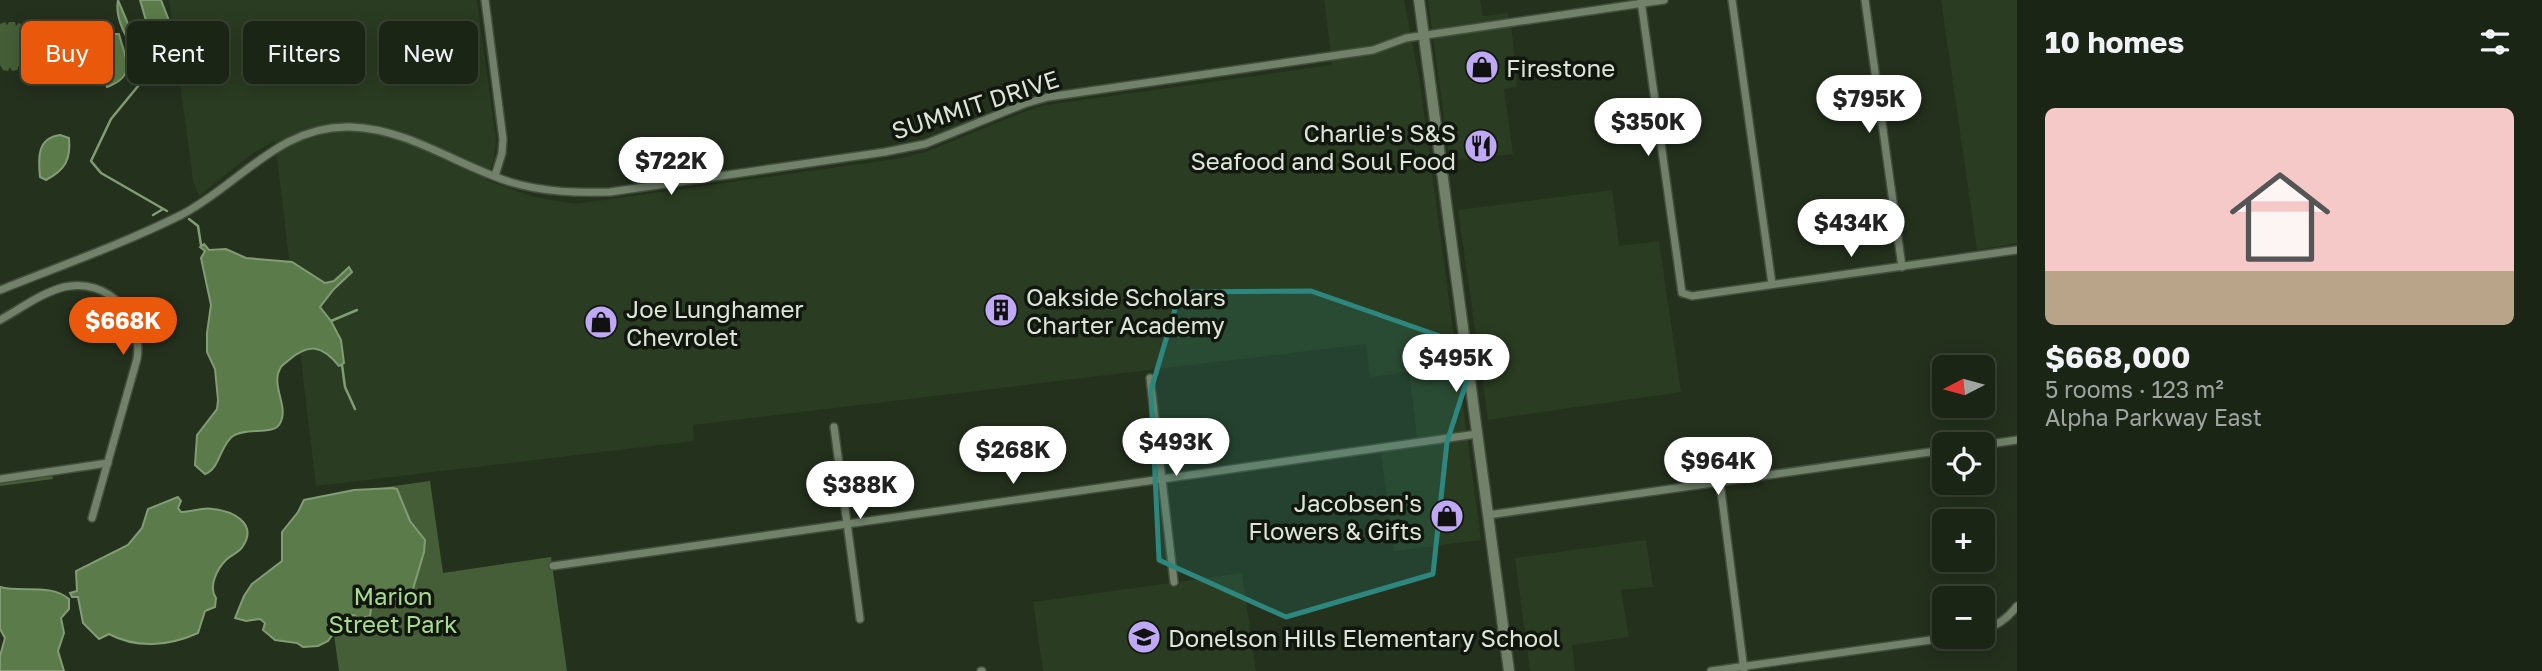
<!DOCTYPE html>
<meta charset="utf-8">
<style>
body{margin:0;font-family:"Golos Text",sans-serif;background:#283123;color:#f1f3f6;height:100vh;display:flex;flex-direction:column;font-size:26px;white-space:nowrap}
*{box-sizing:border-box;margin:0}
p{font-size:23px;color:#a0a5a1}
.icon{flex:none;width:38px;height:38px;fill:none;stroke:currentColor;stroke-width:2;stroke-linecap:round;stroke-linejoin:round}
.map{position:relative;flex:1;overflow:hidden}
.details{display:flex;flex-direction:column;background:#1b2516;width:525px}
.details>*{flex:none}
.hud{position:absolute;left:21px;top:21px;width:665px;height:63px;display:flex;gap:14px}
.needle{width:46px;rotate:264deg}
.controls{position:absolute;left:1932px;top:355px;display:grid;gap:14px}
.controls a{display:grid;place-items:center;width:63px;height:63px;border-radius:10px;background:#1b2516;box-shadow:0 4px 18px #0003,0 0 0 2px #394235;font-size:35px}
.price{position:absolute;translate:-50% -60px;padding:0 16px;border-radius:24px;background:#fff;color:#222;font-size:23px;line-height:46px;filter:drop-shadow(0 2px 4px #0008)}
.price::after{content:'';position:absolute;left:50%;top:42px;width:21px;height:16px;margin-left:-10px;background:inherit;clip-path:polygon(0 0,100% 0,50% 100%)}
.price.current{background:#ea580c;color:#fff}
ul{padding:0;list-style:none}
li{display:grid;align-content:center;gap:14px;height:371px;padding:0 28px}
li+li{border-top:2px solid #394235}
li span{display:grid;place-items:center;height:217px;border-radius:10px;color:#555}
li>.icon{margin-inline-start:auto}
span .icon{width:126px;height:126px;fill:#fffc;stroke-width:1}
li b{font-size:30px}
h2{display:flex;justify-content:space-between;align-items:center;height:84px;padding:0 28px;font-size:30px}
.pill{padding:0 24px;border-radius:10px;background:#1b2516;box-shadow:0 4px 18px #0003,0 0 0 2px #394235;font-size:24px;line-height:63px}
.pill.current{background:#ea580c;color:#fff}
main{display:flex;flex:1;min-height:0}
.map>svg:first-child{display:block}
</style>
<main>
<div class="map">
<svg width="2017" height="671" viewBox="0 0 2017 671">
<rect width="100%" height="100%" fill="#24311d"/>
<g fill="#2a3c21">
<path d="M 169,0 L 477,0 L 496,140 L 494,159 L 486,180 L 534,197 L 575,204 L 902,158 L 928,151 L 1031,109 L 1046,105 L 1332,65 L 1324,0 L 1404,0 L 1420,83 L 1481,540 L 1394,551 L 1381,451 L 1418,446 L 1409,372 L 1370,377 L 1366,344 L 693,425 L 694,441 L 316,486 L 275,141 L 253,153 L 199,196 L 193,181 Z"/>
<path d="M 1428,0 L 1480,0 L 1483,16 L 1508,13 L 1512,32 L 1517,87 L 1504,89 L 1513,154 L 1450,161 Z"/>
<path d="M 1941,0 L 2017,0 L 2017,243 L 1977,250 Z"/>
<path d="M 1612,190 L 1619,246 L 1659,241 L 1681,392 L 1488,420 L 1458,210 Z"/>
<path d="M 1646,540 L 1653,587 L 1621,590 L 1629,637 L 1572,645 L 1575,671 L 1530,671 L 1515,558 Z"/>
<path d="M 1242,573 L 1256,671 L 1043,671 L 1033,602 Z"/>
</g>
<g fill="#455e38">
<path d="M 5,22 L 7,25 L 9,22 L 15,22 L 16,26 L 19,23 L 25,26 L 24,30 L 28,29 L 32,33 L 29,36 L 33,36 L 35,43 L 32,45 L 35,47 L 35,51 L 30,53 L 33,56 L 30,62 L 26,61 L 27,65 L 23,68 L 18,66 L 18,70 L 12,71 L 10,67 L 8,71 L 3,70 L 0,65 L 0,24 Z"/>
<path d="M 52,475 L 53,479 L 0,486 L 0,483 Z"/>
<path d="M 430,481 L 443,573 L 551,557 L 567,671 L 339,671 L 315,497 Z"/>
</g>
<g fill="#5b7c4a" stroke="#829c75" stroke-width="2">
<path d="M 118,0 L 129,26 L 132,45 C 123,33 115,15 118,0 Z"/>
<path d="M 140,0 L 161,0 L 171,26 L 170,49 L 160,52 L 154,48 Z"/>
<path d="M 114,34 L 119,34 C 125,58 138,76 107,87 C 104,80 111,42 114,34 Z"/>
<path d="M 60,135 L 69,138 C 71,160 65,170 46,180 L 40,177 C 38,158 37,138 60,135 Z"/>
<path d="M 204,244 L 209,250 L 226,249 L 246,258 L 292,262 L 325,283 L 334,281 L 349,267 L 352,272 L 334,289 L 320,307 L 331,321 L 341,340 L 344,363 L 339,366 C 322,345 309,343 289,360 C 288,361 282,365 281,367 C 269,386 291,407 279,425 C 272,435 246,427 233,436 C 220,445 220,469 205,474 L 195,465 L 197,435 L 217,409 L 218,400 L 215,369 L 207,352 L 207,333 L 211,305 L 201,258 L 205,251 L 200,247 Z"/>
<path d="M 393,488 L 397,489 L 410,521 L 425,540 L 424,552 L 413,589 L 409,595 L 402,599 L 394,599 L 387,602 L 384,600 L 383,606 L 378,607 L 375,593 L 366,591 L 366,601 L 371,609 L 370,616 L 360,619 L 354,615 L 339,616 L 330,626 L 333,634 L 328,641 L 318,646 L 303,647 L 297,643 L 275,640 L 263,630 L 265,623 L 260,619 L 246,621 L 235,618 L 244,596 L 252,584 L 282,561 L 282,532 L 298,512 L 304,500 L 354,490 Z"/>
<path d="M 178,497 L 181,501 L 178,508 L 181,512 C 192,512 202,507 213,509 C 232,511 258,523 243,546 C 239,553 232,554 226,560 C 217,569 208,587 216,598 L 215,607 L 205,611 L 198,633 C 169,646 137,649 109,634 L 99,639 L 83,623 L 78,597 L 72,597 L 70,593 L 77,591 L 76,571 L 128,545 L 142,528 L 148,509 Z"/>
<path d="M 0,587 C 22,593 50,583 69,599 L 69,609 L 61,618 L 64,633 L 58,651 L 64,671 L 0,671 L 0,656 L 5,638 L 0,629 Z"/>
</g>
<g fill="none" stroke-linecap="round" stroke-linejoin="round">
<g stroke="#829c75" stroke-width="2.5">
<path d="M 132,45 L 143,73 L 143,80 L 111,119 L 91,161 L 101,173 L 167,211"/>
<path d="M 153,215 L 163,209"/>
<path d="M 189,219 L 198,226 L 201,245"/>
<path d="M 331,321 L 357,310"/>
<path d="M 342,365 L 345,387 L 355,409"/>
</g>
<defs>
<g id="street">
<path d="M 485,0 L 503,139 L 502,153 L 495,176"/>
<path d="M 1732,0 L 1772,284"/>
<path d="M 1865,0 L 1902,267"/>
<path d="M 1641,1 L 1682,293 L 1692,296 L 2017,250"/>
<path d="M 0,290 C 60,266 123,244 181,215 C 238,186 280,124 351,127 C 409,129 456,165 510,182 C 543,192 576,193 610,192 L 885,152 L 925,144 L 1024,104 L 1048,97 L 1373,50 L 1406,38 L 1664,0"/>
<path d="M 0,320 C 20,309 41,293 64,287 C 107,277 144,316 137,359 L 92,518"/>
<path d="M 1150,378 L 1174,582"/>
<path d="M 834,427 L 860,619"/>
<path d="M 1983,445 L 2017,440"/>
<path d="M 0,479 L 108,463"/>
<path d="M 1720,483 L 1744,670"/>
<path d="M 1488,515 L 1944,450"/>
<path d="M 553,566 L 1477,434"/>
<path d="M 1983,630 C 1997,626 2008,618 2017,606"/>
<path d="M 981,671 L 982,671"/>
<path d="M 1711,671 L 1952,637"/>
</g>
<path id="secondary" d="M 1419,0 L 1509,671"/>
</defs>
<use href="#street" stroke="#434e3d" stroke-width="10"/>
<use href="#secondary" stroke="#434e3d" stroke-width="13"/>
<use href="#street" stroke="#71816a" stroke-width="7"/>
<use href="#secondary" stroke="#71816a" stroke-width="10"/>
</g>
<path fill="#2e877e" fill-opacity="0.2" stroke="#2e877e" stroke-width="5" stroke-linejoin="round" d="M 1311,291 L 1477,349 L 1447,442 L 1433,574 L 1286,617 L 1159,560 L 1151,390 L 1180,292 Z"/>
<defs>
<symbol id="shop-disc" viewBox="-11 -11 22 22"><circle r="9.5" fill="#bfa8f4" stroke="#11170e"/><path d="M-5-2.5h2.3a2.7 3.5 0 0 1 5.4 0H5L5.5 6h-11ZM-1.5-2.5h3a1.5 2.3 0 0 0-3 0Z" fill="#111"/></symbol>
<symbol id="restaurant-disc" viewBox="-11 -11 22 22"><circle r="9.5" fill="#bfa8f4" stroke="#11170e"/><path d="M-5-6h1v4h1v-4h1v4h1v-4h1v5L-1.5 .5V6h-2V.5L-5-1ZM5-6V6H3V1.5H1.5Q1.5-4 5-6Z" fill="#111"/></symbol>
<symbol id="building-disc" viewBox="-11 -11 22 22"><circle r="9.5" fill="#bfa8f4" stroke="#11170e"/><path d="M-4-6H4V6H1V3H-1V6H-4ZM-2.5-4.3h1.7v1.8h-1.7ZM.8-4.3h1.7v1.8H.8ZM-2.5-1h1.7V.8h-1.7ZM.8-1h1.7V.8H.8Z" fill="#111"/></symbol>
<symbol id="school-disc" viewBox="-11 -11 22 22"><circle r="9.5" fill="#bfa8f4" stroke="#11170e"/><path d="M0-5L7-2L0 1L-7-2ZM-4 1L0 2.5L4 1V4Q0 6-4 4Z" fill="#111"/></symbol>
</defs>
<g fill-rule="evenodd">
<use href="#shop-disc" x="1463" y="48" width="38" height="38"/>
<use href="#restaurant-disc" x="1462" y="127" width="38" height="38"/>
<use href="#building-disc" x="982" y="291" width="38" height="38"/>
<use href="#shop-disc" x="582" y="303" width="38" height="38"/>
<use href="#shop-disc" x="1428" y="497" width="38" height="38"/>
<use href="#school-disc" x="1125" y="618" width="38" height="38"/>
</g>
<g text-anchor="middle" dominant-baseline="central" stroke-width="7" stroke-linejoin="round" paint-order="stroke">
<g font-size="24" fill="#dce5d8" stroke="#11170e" text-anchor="start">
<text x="1506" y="67">Firestone</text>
<text x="1456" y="132" text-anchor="end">Charlie's S&amp;S<tspan x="1456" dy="28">Seafood and Soul Food</tspan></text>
<text x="1026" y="296">Oakside Scholars<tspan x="1026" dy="28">Charter Academy</tspan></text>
<text x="626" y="308">Joe Lunghamer<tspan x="626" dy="28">Chevrolet</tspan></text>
<text x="1422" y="502" text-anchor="end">Jacobsen's<tspan x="1422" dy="28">Flowers &amp; Gifts</tspan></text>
<text x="1168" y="637">Donelson Hills Elementary School</text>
</g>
<g font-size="24" fill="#dce5d8" stroke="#11170e">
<text transform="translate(975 104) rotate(-18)">SUMMIT DRIVE</text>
</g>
<g font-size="24" fill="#a8da90" stroke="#11170e">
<text x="393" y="595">Marion<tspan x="393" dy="28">Street Park</tspan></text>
</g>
</g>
</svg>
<div class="controls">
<a><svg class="needle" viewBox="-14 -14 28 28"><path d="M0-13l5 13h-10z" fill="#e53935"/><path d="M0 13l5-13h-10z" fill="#a0a5a1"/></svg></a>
<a><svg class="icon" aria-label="locate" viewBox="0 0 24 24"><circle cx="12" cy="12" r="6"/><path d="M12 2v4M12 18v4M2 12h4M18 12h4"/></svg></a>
<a>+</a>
<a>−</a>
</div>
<b class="price" style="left:1869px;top:135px">$795K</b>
<b class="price" style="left:1648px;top:158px">$350K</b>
<b class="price" style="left:671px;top:197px">$722K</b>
<b class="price" style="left:1851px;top:259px">$434K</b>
<b class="price current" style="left:123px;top:357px">$668K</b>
<b class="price" style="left:1456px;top:394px">$495K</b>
<b class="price" style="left:1176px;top:478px">$493K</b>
<b class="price" style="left:1013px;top:486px">$268K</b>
<b class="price" style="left:1718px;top:497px">$964K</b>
<b class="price" style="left:860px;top:521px">$388K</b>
<div class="hud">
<a class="pill current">Buy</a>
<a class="pill">Rent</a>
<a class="pill">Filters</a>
<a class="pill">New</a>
</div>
</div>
<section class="details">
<h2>10 homes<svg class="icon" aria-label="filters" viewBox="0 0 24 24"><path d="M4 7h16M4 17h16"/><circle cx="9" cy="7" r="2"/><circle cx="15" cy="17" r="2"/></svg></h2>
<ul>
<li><span style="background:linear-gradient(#f6c9c9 75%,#b9a48a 0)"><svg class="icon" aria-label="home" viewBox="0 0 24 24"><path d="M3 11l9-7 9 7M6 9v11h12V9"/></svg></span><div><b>$668,000</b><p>5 rooms · 123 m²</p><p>Alpha Parkway East</p></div></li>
</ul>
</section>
</main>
